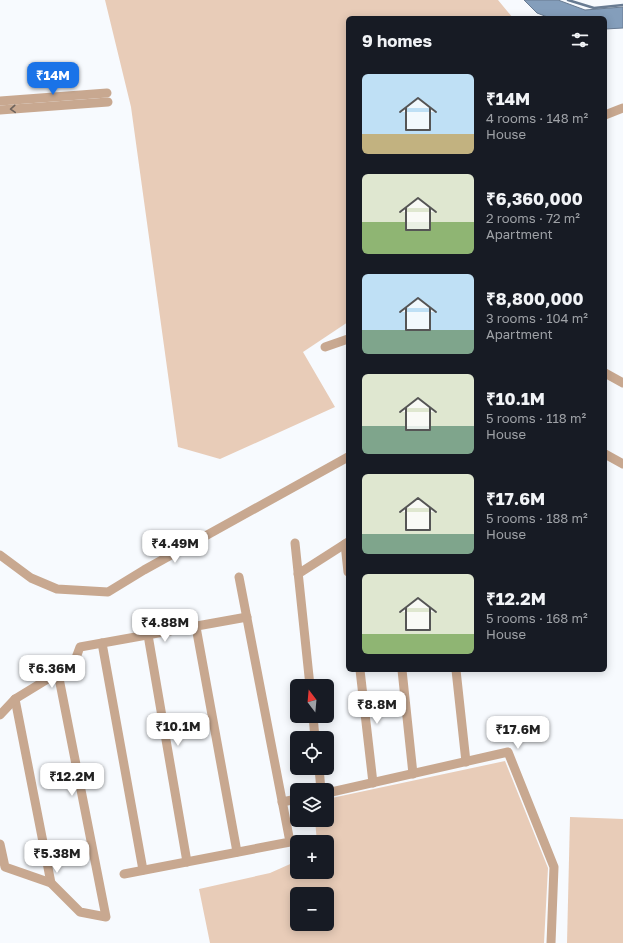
<!DOCTYPE html>
<meta charset="utf-8">
<style>
body{margin:0;font-family:"Golos Text",sans-serif;background:#242831;color:#f1f3f6;height:100vh;display:flex;flex-direction:column;font-size:15px;white-space:nowrap}
*{box-sizing:border-box;margin:0}
p{font-size:13px;color:#9ea1a6}
.icon{flex:none;width:22px;height:22px;fill:none;stroke:currentColor;stroke-width:2;stroke-linecap:round;stroke-linejoin:round}
.map{position:relative;flex:1;overflow:hidden}
.sheet{position:absolute;left:346px;top:16px;width:261px;height:656px;display:flex;flex-direction:column;background:#171b24;border-radius:6px;box-shadow:0 2px 10px #0003}
.sheet>*{flex:none}
.needle{width:26px;rotate:344deg}
.controls{position:absolute;left:290px;top:679px;display:grid;gap:8px}
.controls a{display:grid;place-items:center;width:44px;height:44px;border-radius:6px;background:#171b24;box-shadow:0 2px 10px #0003;font-size:20px}
.price{position:absolute;translate:-50% -34px;padding:0 9px;border-radius:8px;background:#fff;color:#222;font-size:13px;line-height:26px;filter:drop-shadow(0 1px 2px #0008)}
.price::after{content:'';position:absolute;left:50%;top:24px;width:12px;height:9px;margin-left:-6px;background:inherit;clip-path:polygon(0 0,100% 0,50% 100%)}
.price.current{background:#1a73e8;color:#fff}
ul{padding:0;list-style:none}
li{display:flex;align-items:center;gap:12px;height:100px;padding:0 16px}
li span{display:grid;place-items:center;flex:none;width:112px;height:80px;border-radius:6px;color:#555}
li>.icon{margin-inline-start:auto}
span .icon{width:48px;height:48px;fill:#fffc;stroke-width:1}
li b{font-size:17px}
h2{display:flex;justify-content:space-between;align-items:center;height:48px;padding:0 16px;font-size:17px}
.map>svg:first-child{display:block}
</style>
<div class="map">
<svg width="623" height="943" viewBox="0 0 623 943">
<rect width="100%" height="100%" fill="#f7fafe"/>
<g fill="#e8ccb8" fill-rule="evenodd">
<path d="M 105,0 L 498,0 L 513,18 L 348,18 L 348,322 L 303,352 L 335,407 L 220,459 L 178,447 L 131,107 Z"/>
<path d="M 505,761 L 548,868 L 544,943 L 210,943 L 199,889 L 270,873 L 297,861 L 297,872 L 327,872 L 327,842 L 317,842 L 315,820 L 327,820 L 327,799 ZM 297,894 L 327,894 L 327,924 L 297,924 Z"/>
<path d="M 570,817 L 623,819 L 623,943 L 567,943 Z"/>
</g>
<path fill="#849ebb" stroke="#687b92" d="M 524,0 L 558,0 L 585,10 L 623,7 L 623,28 L 605,29 L 605,18 L 550,18 L 537,13 Z"/>
<g fill="none" stroke-linecap="round" stroke-linejoin="round">
<path stroke="#687b92" stroke-width="2.5" d="M 568,0 L 594,8 L 623,5"/>
<g stroke="#c8a890" stroke-width="9">
<path d="M 0,101 L 107,93"/>
<path d="M 0,110 L 108,102"/>
<path d="M 605,115 L 623,108"/>
<path d="M 325,347 L 348,339"/>
<path d="M 605,373 L 623,383"/>
<path d="M 605,454 L 623,464"/>
<path d="M 295,543 L 310,686"/>
<path d="M 345,544 L 348,572"/>
<path d="M 0,555 L 31,578 L 57,589 L 108,592 L 144,570 L 348,457"/>
<path d="M 298,574 L 348,542"/>
<path d="M 196,627 L 237,852"/>
<path d="M 148,635 L 187,862"/>
<path d="M 102,643 L 143,870"/>
<path d="M 360,670 L 373,783"/>
<path d="M 402,670 L 413,774"/>
<path d="M 456,670 L 466,762"/>
<path d="M 15,699 L 51,883"/>
<path d="M 0,715 L 15,699 L 74,663 L 80,647 L 247,617"/>
<path d="M 313,716 L 315,738"/>
<path d="M 319,768 L 321,790"/>
<path d="M 327,793 L 508,752 L 554,867 L 551,943"/>
<path d="M 282,802 L 297,799"/>
<path d="M 0,844 L 5,867 L 51,883 L 80,912 L 106,917 L 58,673"/>
<path d="M 124,874 L 290,842 L 239,577"/>
</g>
</g>
<defs><path id="oneway-chevron" d="M-2-3.5L2.5 0L-2 3.5" fill="none" stroke-width="1.6" stroke-linecap="round" stroke-linejoin="round"/></defs>
<use stroke="#6e635c" href="#oneway-chevron" transform="translate(13 109) rotate(176)"/>
</svg>
<div class="controls">
<a><svg class="needle" viewBox="-14 -14 28 28"><path d="M0-13l5 13h-10z" fill="#e53935"/><path d="M0 13l5-13h-10z" fill="#9ea1a6"/></svg></a>
<a><svg class="icon" aria-label="locate" viewBox="0 0 24 24"><circle cx="12" cy="12" r="6"/><path d="M12 2v4M12 18v4M2 12h4M18 12h4"/></svg></a>
<a><svg class="icon" aria-label="layers" viewBox="0 0 24 24"><path d="M12 4l9 5-9 5-9-5zM3 14l9 5 9-5"/></svg></a>
<a>+</a>
<a>−</a>
</div>
<b class="price current" style="left:53px;top:96px">₹14M</b>
<b class="price" style="left:175px;top:564px">₹4.49M</b>
<b class="price" style="left:165px;top:643px">₹4.88M</b>
<b class="price" style="left:52px;top:689px">₹6.36M</b>
<b class="price" style="left:377px;top:725px">₹8.8M</b>
<b class="price" style="left:178px;top:747px">₹10.1M</b>
<b class="price" style="left:518px;top:750px">₹17.6M</b>
<b class="price" style="left:72px;top:797px">₹12.2M</b>
<b class="price" style="left:57px;top:874px">₹5.38M</b>
<section class="sheet">
<h2>9 homes<svg class="icon" aria-label="filters" viewBox="0 0 24 24"><path d="M4 7h16M4 17h16"/><circle cx="9" cy="7" r="2"/><circle cx="15" cy="17" r="2"/></svg></h2>
<ul>
<li><span style="background:linear-gradient(#bfe0f5 75%,#c2b280 0)"><svg class="icon" aria-label="home" viewBox="0 0 24 24"><path d="M3 11l9-7 9 7M6 9v11h12V9"/></svg></span><div><b>₹14M</b><p>4 rooms · 148 m²</p><p>House</p></div></li>
<li><span style="background:linear-gradient(#dfe7d0 60%,#8fb573 0)"><svg class="icon" aria-label="home" viewBox="0 0 24 24"><path d="M3 11l9-7 9 7M6 9v11h12V9"/></svg></span><div><b>₹6,360,000</b><p>2 rooms · 72 m²</p><p>Apartment</p></div></li>
<li><span style="background:linear-gradient(#bfe0f5 70%,#7fa58c 0)"><svg class="icon" aria-label="home" viewBox="0 0 24 24"><path d="M3 11l9-7 9 7M6 9v11h12V9"/></svg></span><div><b>₹8,800,000</b><p>3 rooms · 104 m²</p><p>Apartment</p></div></li>
<li><span style="background:linear-gradient(#dfe7d0 65%,#7fa58c 0)"><svg class="icon" aria-label="home" viewBox="0 0 24 24"><path d="M3 11l9-7 9 7M6 9v11h12V9"/></svg></span><div><b>₹10.1M</b><p>5 rooms · 118 m²</p><p>House</p></div></li>
<li><span style="background:linear-gradient(#dfe7d0 75%,#7fa58c 0)"><svg class="icon" aria-label="home" viewBox="0 0 24 24"><path d="M3 11l9-7 9 7M6 9v11h12V9"/></svg></span><div><b>₹17.6M</b><p>5 rooms · 188 m²</p><p>House</p></div></li>
<li><span style="background:linear-gradient(#dfe7d0 75%,#8fb573 0)"><svg class="icon" aria-label="home" viewBox="0 0 24 24"><path d="M3 11l9-7 9 7M6 9v11h12V9"/></svg></span><div><b>₹12.2M</b><p>5 rooms · 168 m²</p><p>House</p></div></li>
</ul>
</section>
</div>
